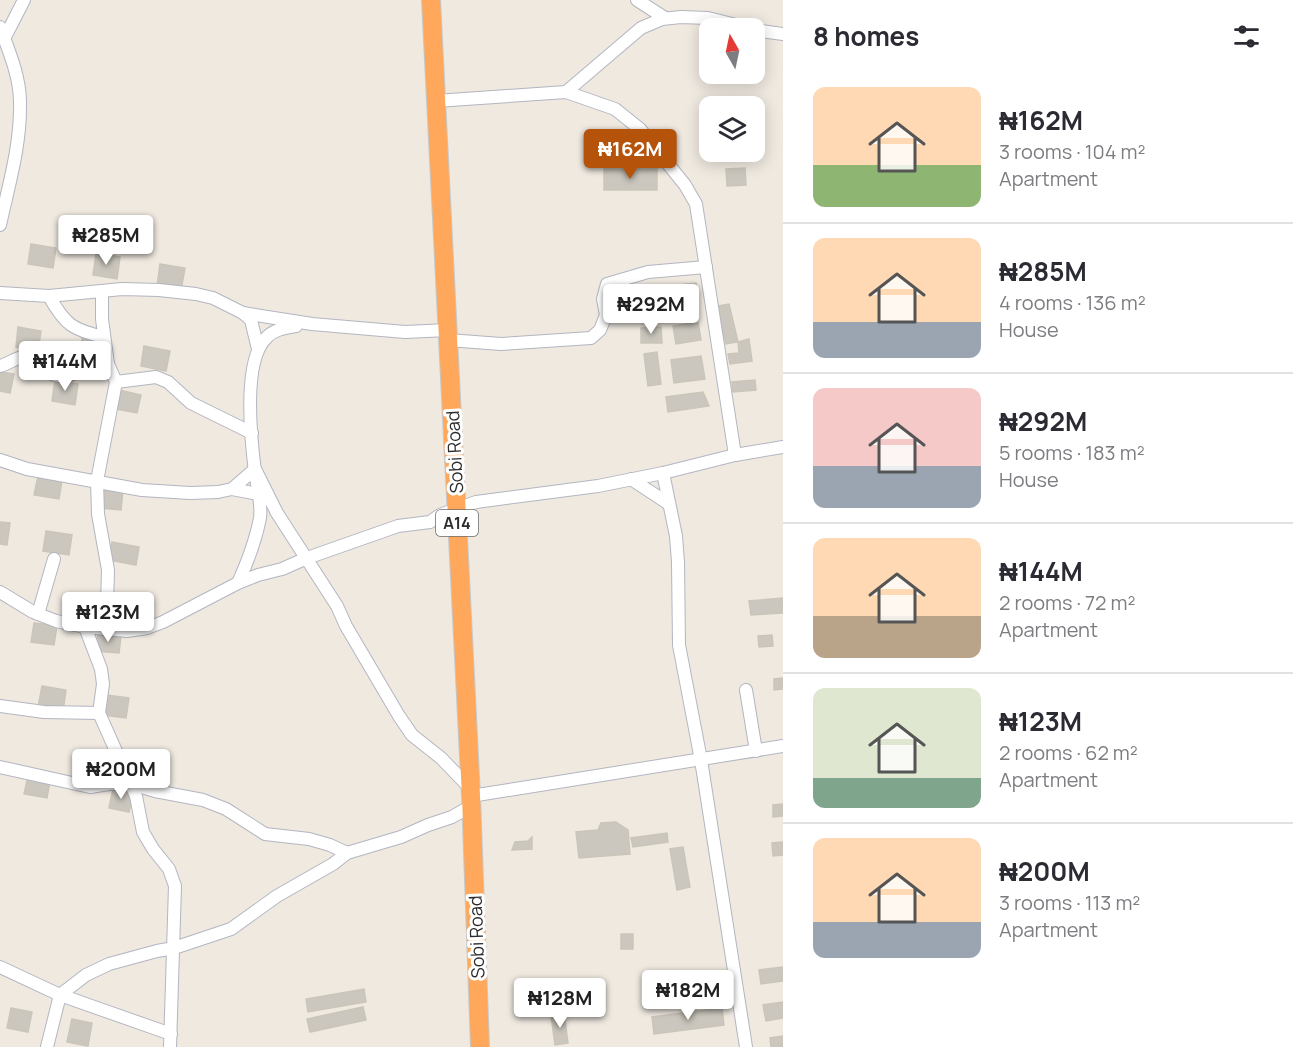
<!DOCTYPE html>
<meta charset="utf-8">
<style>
body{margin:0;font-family:Manrope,sans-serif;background:#f2f2f3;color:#2b2b33;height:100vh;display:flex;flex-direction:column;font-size:22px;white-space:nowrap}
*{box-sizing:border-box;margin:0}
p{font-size:20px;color:#7c7c81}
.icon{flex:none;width:33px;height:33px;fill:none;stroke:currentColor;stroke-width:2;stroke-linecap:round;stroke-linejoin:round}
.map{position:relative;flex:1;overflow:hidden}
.sheet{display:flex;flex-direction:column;background:#fff;width:510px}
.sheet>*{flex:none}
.needle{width:39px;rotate:351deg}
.fabs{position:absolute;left:699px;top:18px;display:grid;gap:12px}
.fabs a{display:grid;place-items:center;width:66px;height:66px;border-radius:12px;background:#fff;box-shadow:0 3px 15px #0003;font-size:30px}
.price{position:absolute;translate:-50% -51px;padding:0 14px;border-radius:6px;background:#fff;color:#222;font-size:20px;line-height:39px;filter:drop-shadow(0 2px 3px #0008)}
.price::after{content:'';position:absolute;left:50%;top:36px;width:18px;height:14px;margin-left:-9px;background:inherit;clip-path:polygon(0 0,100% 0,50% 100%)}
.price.on{background:#b45309;color:#fff}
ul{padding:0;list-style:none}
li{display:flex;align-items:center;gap:18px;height:150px;padding:0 30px}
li+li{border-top:2px solid #e1e1e2}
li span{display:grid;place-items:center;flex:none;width:168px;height:120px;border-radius:12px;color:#555}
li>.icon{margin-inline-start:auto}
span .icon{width:72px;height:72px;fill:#fffc;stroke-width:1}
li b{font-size:26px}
h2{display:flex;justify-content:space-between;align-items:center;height:72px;padding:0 30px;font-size:26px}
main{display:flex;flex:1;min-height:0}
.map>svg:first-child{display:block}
</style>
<main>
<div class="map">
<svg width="783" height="1047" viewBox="0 0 783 1047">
<rect width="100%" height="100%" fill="#efe9e0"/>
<g fill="#cbc7be" stroke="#cbc5b9" stroke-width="1.5">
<path d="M 745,168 L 746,185 L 727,186 L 726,169 Z"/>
<rect x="604" y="169" width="53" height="21"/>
<path d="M 31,244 L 56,248 L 53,268 L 28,264 Z"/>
<path d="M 96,253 L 120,257 L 117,279 L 93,275 Z"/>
<path d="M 160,264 L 185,268 L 181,290 L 157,286 Z"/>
<path d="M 696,283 L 698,302 L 643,308 L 641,289 Z"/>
<path d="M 729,304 L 738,342 L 726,344 L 717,306 Z"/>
<path d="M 698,322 L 701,340 L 676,344 L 673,326 Z"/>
<path d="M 18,327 L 41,331 L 38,350 L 16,347 Z"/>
<path d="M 661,327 L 662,343 L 641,343 L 641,328 Z"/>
<path d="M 82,338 L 105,341 L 103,359 L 80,356 Z"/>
<path d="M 749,339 L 752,361 L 730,364 L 728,354 L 739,353 L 738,342 Z"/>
<path d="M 144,346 L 170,351 L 166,371 L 141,366 Z"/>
<path d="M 657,352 L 661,384 L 648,386 L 644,354 Z"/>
<path d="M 701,356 L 705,379 L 674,383 L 671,360 Z"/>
<path d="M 0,372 L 14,374 L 10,393 L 0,391 Z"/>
<path d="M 55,380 L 78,384 L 75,405 L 52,401 Z"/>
<path d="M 755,380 L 756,390 L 733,392 L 732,382 Z"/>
<path d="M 119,390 L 141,395 L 137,413 L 115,409 Z"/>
<path d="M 703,392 L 709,406 L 668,412 L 666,397 Z"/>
<path d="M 38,476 L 62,480 L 59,499 L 34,495 Z"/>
<path d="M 102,488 L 123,490 L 121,510 L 100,508 Z"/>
<path d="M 0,522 L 10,523 L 7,545 L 0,544 Z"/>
<path d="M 46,531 L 72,535 L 69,555 L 43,551 Z"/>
<path d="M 112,542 L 139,547 L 136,565 L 109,560 Z"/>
<path d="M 783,598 L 783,613 L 751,615 L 749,601 Z"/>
<path d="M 34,623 L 57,626 L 54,645 L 31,642 Z"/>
<path d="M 98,633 L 121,636 L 119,653 L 95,651 Z"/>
<path d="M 772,635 L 773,646 L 759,647 L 758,636 Z"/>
<path d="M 783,678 L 783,689 L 774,690 L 774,679 Z"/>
<path d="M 42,686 L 66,690 L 63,711 L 38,707 Z"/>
<path d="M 106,695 L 129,698 L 126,718 L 103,715 Z"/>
<path d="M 28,776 L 50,781 L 47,798 L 24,794 Z"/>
<path d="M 113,789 L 133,793 L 129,812 L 109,808 Z"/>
<path d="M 783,804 L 783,816 L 773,817 L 773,805 Z"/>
<path d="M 616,822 L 628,830 L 630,854 L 579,858 L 576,832 L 598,830 L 601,823 Z"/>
<path d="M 667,833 L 668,842 L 633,847 L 631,838 Z"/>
<path d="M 532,837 L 532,849 L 512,850 L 515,842 L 528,841 Z"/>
<path d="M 783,842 L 783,855 L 773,856 L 772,843 Z"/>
<path d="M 683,847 L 690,887 L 677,890 L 670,849 Z"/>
<rect x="621" y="934" width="12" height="15"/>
<path d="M 783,967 L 783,981 L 761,984 L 759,970 Z"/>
<path d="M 593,988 L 595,1001 L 526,1010 L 524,997 Z"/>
<path d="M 364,989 L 366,1002 L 308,1012 L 306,999 Z"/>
<path d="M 783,1002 L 783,1018 L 766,1021 L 763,1005 Z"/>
<path d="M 363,1007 L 366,1020 L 310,1032 L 307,1019 Z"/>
<path d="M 11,1008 L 32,1012 L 28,1032 L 7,1028 Z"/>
<path d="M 722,1008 L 724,1025 L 654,1034 L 652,1017 Z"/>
<path d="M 564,1013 L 568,1043 L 555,1045 L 551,1015 Z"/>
<path d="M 72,1019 L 92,1023 L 88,1046 L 67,1042 Z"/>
<path d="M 783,1036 L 783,1047 L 771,1047 L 770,1038 Z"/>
</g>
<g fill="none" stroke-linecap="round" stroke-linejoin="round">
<defs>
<g id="minor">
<path d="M 637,0 L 665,18"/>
<path d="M 0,27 C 9,51 20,77 20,102 C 21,144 9,184 0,225"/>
<path d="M 754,30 L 783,34"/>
<path d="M 4,39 L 24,0"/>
<path d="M 566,92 L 641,28 L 662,19 L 681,17 L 708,18 L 748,28"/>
<path d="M 436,101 L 566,92 L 615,109 L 640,129 L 685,185 L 696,204 L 735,455"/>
<path d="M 0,293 L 49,296 L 122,289 L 159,290 L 196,294 L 213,298 L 243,313 L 312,324 L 405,332 L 448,330"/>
<path d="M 49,296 C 65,325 73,330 104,337"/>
<path d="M 243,313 L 251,320 L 258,349"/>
<path d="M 448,340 L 501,344 L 591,338 L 600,330 L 606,315 L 603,299 L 607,284 L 648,272 L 706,267"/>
<path d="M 0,366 C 9,364 17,356 26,357 C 41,359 44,377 63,376 C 73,376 80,370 89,367 C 94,365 102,365 108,364"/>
<path d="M 116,382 L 156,377 L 168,382 L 191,403 L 252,433"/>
<path d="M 0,460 L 27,469 L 142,490 L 190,493 L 218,492 L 232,489 L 258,494"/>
<path d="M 663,473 L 676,536 L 678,562 L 679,645 L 701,760 L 746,1047"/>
<path d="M 631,479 L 669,504"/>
<path d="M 232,489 L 255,469 L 277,513 L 337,606 L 346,626 L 399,716 L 412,735 L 441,758 L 470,788"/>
<path d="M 238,583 C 247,563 256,539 260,518 C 262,503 257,486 255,472 C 251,440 242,360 267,337 C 275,329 285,328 296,326"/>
<path d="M 0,592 L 33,612 L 56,621 L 85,627 L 127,631 L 147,628 L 163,622 L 238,583 L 258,575 L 282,569 L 307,558 L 398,526 L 430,522 L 440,515 L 476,502 L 598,486 L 663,473 L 735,455 L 783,447"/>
<path d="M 38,614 L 54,559"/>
<path d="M 85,627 L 101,669 L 103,684 L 99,713 L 136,796 L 143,832 L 153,849 L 169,869 L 175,886 L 170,1047"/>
<path d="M 100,628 L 105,616 L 107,605 L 108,570 L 98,514 L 97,481 L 116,382 L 108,364 L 102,319 L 102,292"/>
<path d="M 746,690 L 756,751"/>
<path d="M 0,706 L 44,712 L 99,713"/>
<path d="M 0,767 L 90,787 L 109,784 L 131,784 L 155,791 L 203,800 L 226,809 L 265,834 L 309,839 L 330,845 L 347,853"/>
<path d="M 471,796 L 783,746"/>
<path d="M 0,967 L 60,995 L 171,1034"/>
<path d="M 47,1047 L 60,995 L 86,975 L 109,964 L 157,951 L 174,948 L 231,929 L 277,896 L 333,864 L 347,853 L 401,837 L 428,825 L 452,817 L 471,806"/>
</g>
<path id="highway" d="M 431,0 L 471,796 L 480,1047"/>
</defs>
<use href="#minor" stroke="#b3b5c1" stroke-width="14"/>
<use href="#highway" stroke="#c8c8c8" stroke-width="20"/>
<use href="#minor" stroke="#fff" stroke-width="12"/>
<use href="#highway" stroke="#ffa85b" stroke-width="18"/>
</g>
<g text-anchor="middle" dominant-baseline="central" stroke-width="6" stroke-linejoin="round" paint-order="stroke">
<rect fill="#fff" stroke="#6c6c6c" stroke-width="1.5" x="436" y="510" width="42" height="26" rx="4.5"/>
<g font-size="16" font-weight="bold" fill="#2d2d2d">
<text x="457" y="523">A14</text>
</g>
<g font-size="18" fill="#2d2d2d" stroke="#fff">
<text transform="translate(454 452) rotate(-93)">Sobi Road</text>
<text transform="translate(476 937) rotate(-92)">Sobi Road</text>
</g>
</g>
</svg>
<div class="fabs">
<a><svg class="needle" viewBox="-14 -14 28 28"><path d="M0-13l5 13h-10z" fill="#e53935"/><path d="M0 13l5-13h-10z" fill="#7c7c81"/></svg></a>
<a><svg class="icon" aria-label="layers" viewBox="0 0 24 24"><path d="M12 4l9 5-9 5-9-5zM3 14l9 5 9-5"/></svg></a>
</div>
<b class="price on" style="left:630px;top:180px">₦162M</b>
<b class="price" style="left:106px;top:266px">₦285M</b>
<b class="price" style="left:651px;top:335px">₦292M</b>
<b class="price" style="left:65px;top:392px">₦144M</b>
<b class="price" style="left:108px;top:643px">₦123M</b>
<b class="price" style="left:121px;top:800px">₦200M</b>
<b class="price" style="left:688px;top:1021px">₦182M</b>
<b class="price" style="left:560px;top:1029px">₦128M</b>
</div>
<section class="sheet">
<h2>8 homes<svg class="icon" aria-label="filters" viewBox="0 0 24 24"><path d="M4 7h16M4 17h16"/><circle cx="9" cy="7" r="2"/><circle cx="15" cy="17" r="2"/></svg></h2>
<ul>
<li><span style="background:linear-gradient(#ffd9b3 65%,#8fb573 0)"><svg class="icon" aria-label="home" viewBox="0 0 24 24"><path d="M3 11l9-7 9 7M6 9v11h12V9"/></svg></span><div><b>₦162M</b><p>3 rooms · 104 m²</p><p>Apartment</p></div></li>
<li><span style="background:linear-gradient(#ffd9b3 70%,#9aa5b1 0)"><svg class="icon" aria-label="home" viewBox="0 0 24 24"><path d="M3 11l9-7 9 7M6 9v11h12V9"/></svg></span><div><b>₦285M</b><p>4 rooms · 136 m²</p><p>House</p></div></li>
<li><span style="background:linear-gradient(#f6c9c9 65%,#9aa5b1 0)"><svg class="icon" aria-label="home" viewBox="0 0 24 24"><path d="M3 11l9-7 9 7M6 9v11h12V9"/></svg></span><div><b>₦292M</b><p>5 rooms · 183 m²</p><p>House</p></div></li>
<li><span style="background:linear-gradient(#ffd9b3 65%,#b9a48a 0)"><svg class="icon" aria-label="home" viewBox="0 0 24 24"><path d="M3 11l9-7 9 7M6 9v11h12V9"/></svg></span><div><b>₦144M</b><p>2 rooms · 72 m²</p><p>Apartment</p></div></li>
<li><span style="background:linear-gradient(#dfe7d0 75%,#7fa58c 0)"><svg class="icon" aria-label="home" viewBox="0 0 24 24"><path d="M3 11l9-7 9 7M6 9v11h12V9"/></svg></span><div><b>₦123M</b><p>2 rooms · 62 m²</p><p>Apartment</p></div></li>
<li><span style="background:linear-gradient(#ffd9b3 70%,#9aa5b1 0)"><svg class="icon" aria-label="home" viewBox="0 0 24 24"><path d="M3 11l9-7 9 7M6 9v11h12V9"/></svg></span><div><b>₦200M</b><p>3 rooms · 113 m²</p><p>Apartment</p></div></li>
</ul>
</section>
</main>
